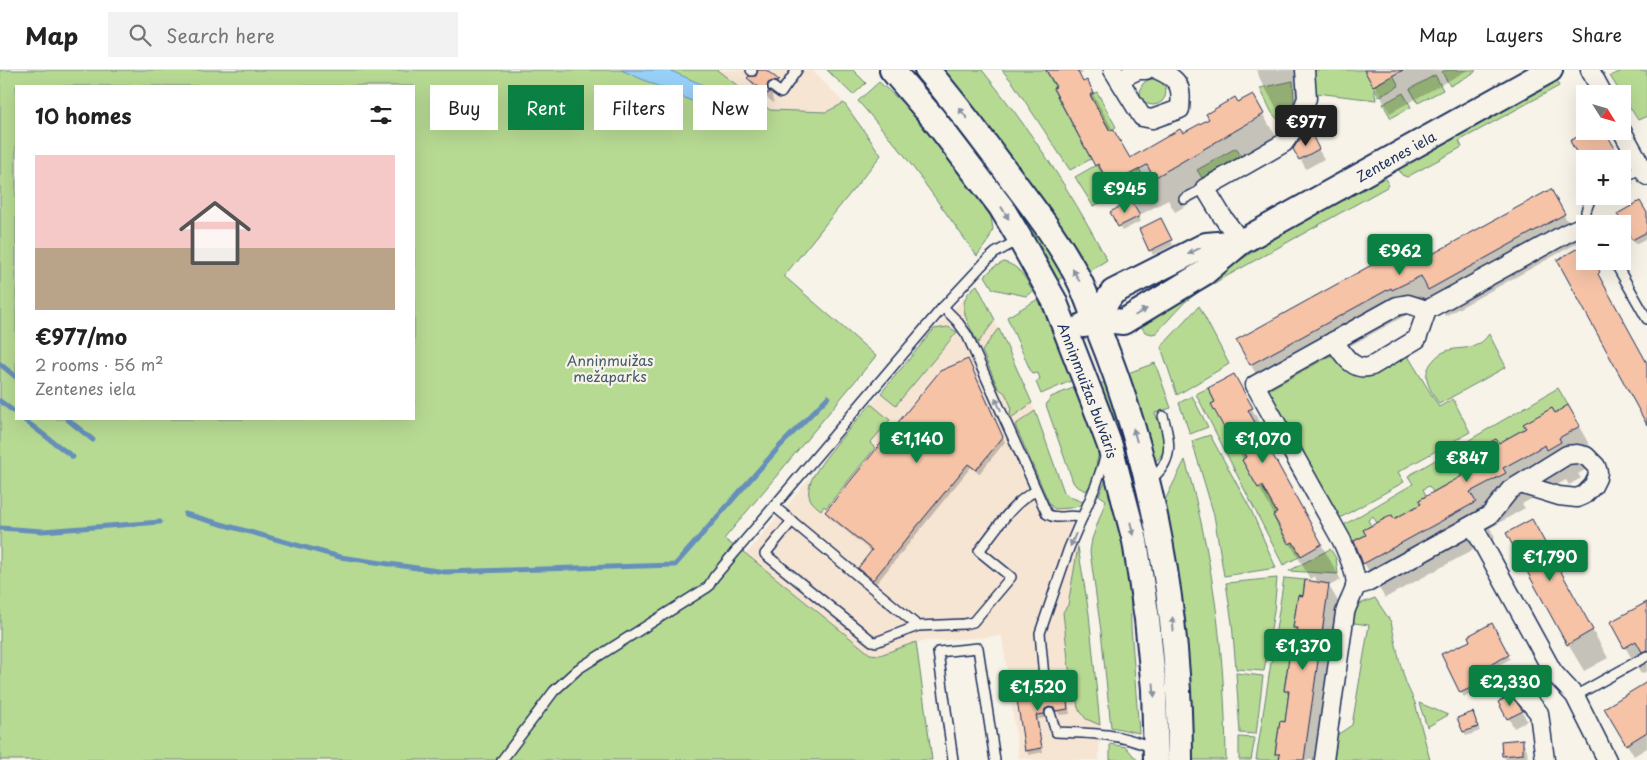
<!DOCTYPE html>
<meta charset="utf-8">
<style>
body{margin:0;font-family:"Playpen Sans",sans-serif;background:#f2f2f2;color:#222;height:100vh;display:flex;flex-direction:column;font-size:19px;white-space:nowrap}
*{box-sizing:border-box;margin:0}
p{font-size:16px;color:#767676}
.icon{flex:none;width:28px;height:28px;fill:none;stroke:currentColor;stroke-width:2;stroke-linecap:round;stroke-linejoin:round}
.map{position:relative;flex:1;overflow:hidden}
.panel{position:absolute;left:15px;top:15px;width:400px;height:335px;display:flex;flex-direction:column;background:#fff;border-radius:0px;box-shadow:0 5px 20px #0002}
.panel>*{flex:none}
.guide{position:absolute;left:430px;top:15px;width:475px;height:45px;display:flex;gap:10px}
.needle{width:32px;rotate:127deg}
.controls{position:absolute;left:1576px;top:15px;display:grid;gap:10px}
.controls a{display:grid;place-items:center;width:55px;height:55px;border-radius:0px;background:#fff;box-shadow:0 5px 20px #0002;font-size:25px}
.price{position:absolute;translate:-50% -42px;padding:0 11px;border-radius:5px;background:#0b8043;color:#fff;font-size:16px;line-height:32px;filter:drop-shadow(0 1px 2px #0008)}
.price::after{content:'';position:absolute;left:50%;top:30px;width:15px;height:11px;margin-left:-8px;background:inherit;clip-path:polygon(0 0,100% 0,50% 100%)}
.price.current{background:#222;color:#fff}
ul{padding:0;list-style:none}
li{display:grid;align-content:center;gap:10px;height:265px;padding:0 20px}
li+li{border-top:1px solid #e0e0e0}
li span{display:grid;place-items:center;height:155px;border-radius:0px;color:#555}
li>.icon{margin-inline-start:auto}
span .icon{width:90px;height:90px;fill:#fffc;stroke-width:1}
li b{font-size:21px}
h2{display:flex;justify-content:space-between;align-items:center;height:60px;padding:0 20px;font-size:21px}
.pill{padding:0 18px;border-radius:0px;background:#fff;box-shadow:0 5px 20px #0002;font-size:18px;line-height:45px}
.pill.current{background:#0b8043;color:#fff}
header{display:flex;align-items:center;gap:30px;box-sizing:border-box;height:70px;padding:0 25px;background:#fff;border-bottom:1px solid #e0e0e0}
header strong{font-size:24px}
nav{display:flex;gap:28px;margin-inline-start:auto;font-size:18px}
.search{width:350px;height:45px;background:#f2f2f2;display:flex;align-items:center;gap:12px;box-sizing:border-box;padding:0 18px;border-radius:0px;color:#767676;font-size:19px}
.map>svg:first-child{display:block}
</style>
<header>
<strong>Map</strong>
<div class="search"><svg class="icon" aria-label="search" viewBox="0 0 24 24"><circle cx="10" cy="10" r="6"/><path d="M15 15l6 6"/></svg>Search here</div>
<nav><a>Map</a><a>Layers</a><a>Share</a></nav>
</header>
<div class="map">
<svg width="1647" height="690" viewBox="0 0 1647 690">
<rect width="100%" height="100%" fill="#f7f3e8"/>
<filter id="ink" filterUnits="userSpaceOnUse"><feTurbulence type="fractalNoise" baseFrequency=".02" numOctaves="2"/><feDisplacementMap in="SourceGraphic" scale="10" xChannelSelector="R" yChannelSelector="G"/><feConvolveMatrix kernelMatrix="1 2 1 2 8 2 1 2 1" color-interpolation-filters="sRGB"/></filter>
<g filter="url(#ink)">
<g fill="#f7e5d4">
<path d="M 717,0 L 812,0 L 844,33 L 826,42 L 770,40 Z"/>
<path d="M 977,215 L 1018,299 L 1035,341 L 1064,422 L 1078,477 L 1089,544 L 1100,655 L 1099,690 L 1037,690 L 1019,688 L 1002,566 L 916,572 L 880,585 L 870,584 L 746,484 L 934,259 Z"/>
</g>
<g fill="#b7da93" stroke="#698478" fill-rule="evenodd">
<path d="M 0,0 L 717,0 L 770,40 L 826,42 L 844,33 L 881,85 L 784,206 L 876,286 L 724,469 L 746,484 L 870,584 L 880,585 L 916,572 L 932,690 L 0,690 ZM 16,16 L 414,16 L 414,349 L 16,349 Z"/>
<path d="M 827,0 L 853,0 L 866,13 L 853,25 Z"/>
<path d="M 941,0 L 982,0 C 1030,59 1072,123 1107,190 L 1089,201 L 1082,195 Z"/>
<path d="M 1002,0 L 1046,0 L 1056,17 L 1053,19 L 1091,89 L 1070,100 L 1013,13 Z"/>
<path d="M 1312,0 L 1364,0 L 1374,16 L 1393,5 L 1399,16 L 1379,27 L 1374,18 L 1376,30 L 1316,23 Z"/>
<path d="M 1445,0 L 1475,0 L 1475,2 L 1450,16 L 1442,2 Z"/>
<path d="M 1622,1 L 1647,1 L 1647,46 L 1638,50 L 1610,6 Z"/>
<path d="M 1435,5 L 1443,20 L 1418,33 L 1410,19 Z"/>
<path d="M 1555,9 L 1559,16 L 1459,71 L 1462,77 L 1407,107 L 1402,105 L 1397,97 Z"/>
<circle cx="1153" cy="22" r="13"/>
<path d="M 1293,11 L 1294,31 L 1286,51 L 1280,52 L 1272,43 L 1260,18 Z"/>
<path d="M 879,12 L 919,47 L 961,103 L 991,147 L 993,159 L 988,171 L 977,186 L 902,82 L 858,31 Z"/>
<path d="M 1097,22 L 1116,57 L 1110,61 L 1090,25 Z"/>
<path d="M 1403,23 L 1411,37 L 1391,48 L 1383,34 Z"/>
<path d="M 1236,78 L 1241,86 L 1202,108 L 1197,100 Z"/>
<path d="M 1098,94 L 1110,115 L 1132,103 L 1138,97 L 1147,113 L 1093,136 L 1075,107 Z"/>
<path d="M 983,101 L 1004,115 L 1048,178 L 1065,206 L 1058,210 C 1043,181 1028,151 1008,125 C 1001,116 989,111 983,101 Z"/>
<path d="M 1383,104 L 1388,112 L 1387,117 L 1200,221 L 1185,232 L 1156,263 L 1152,264 L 1145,262 L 1141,256 L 1310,144 Z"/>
<path d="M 1004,192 C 1020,196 1025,208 1033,221 L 1026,226 L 993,219 L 985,206 L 994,197 Z"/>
<path d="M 977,215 L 995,250 L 978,273 C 972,260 959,242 966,227 C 968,222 973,218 977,215 Z"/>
<path d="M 1038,229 L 1075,309 L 1041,324 L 1036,312 L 1040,309 L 1038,303 L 1032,304 L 1007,247 Z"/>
<path d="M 1199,236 L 1229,294 L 1177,325 L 1161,277 Z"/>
<path d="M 948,257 L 957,262 L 896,335 L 881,323 L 934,259 Z"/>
<path d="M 999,259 L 1032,333 L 1011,348 L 1010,345 L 1011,336 L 1005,323 L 998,318 L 982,281 L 997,260 Z"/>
<path d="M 1489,264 L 1506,297 L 1439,334 C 1431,320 1420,307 1432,292 C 1450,268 1472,289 1489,264 Z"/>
<path d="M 1328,280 C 1337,296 1353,310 1373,305 C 1381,303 1400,290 1408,286 L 1439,337 L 1453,329 L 1470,362 L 1398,402 L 1404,412 L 1338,449 L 1267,322 L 1271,311 Z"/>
<path d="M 1155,293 L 1171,338 L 1155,343 C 1161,361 1173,378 1154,393 L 1150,389 L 1128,303 Z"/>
<path d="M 1108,311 L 1127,382 C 1119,359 1107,338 1097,315 Z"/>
<path d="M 1078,316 L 1100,377 L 1093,410 L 1086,421 L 1076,416 L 1073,412 L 1046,335 L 1051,327 Z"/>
<path d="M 1208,318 L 1215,332 L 1211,334 L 1232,361 L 1246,387 L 1242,390 L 1258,418 L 1262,416 L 1277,443 L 1273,446 L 1288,474 L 1293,472 L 1301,486 L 1283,495 L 1196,324 Z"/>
<path d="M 1558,318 L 1568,335 L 1555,343 L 1552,338 L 1524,354 L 1526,358 L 1499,373 L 1496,369 L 1468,384 L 1470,389 L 1456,397 L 1464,411 L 1447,414 L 1433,422 L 1429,416 L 1423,419 L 1426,426 L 1419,430 L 1421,434 L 1394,449 L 1392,445 L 1377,453 L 1373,446 L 1368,450 L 1371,456 L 1363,460 L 1366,465 L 1351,472 L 1342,456 L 1413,414 L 1408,406 Z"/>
<path d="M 1192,326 L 1208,357 L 1190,364 L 1179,333 Z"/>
<path d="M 871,334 L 890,350 L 870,373 L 875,378 L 826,438 L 824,436 L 821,440 C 813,434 807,429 809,418 C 811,399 857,351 871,334 Z"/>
<path d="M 1035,341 L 1064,422 L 1070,427 L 1083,432 L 1082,435 L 1070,438 L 1055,439 L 1050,435 L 1015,355 Z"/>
<path d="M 1210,365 L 1251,440 L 1276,498 L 1224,506 L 1214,445 L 1192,371 Z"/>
<path d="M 1185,390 C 1214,488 1225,588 1226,690 L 1192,690 L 1191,625 L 1181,536 L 1165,430 Z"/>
<path d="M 1108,405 L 1124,469 L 1130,510 L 1131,557 L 1139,663 L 1111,657 L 1101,561 L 1090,482 L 1092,469 L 1106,430 L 1099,425 Z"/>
<path d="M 1078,477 L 1089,544 L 1100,655 L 1086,649 L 1078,638 L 1074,613 L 1069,599 L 1063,542 L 1068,535 Z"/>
<path d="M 1330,479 L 1336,488 L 1338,504 L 1289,501 Z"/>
<path d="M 1277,508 L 1274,541 L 1264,601 L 1236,599 L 1232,553 L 1226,513 Z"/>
<path d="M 1284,508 L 1305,510 L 1303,526 L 1298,526 L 1293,557 L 1298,558 L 1294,589 L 1289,588 L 1284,620 L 1289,621 L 1285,652 L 1280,651 L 1275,683 L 1280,684 L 1279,690 L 1256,690 Z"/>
<path d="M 1375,528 L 1391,552 L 1400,593 L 1406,613 L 1415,633 L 1430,690 L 1334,690 L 1337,665 L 1352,655 L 1369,555 L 1354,553 L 1352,543 L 1357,535 Z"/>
<path d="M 1236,603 L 1263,606 L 1256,664 L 1240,663 Z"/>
<path d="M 1419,633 L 1448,645 L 1427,657 Z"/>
<path d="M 1239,667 L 1255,668 L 1251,690 L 1239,690 Z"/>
<path d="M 1110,674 L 1126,677 L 1137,690 L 1110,690 Z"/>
</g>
<path fill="#98d1f8" stroke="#6690ba" d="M 621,0 L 669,0 L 726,25 L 729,31 L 725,36 L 710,39 Z"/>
<g fill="#0003">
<path d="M 759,0 L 764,0 L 778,11 L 783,21 L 773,23 L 772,27 L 774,33 L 754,18 L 749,8 L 758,6 Z"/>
<path d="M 1045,0 L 1081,0 L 1083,3 L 1079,5 L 1083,13 L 1086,12 L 1130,90 L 1182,65 L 1252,26 L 1284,80 L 1175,142 L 1168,130 L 1138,146 L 1141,151 L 1122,161 L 1112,143 L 1123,136 L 1119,129 L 1117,131 L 1096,95 Z"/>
<path d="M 1257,0 L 1300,0 L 1304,39 L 1280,44 L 1260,9 Z"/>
<path d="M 1366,0 L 1468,0 L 1390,43 Z"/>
<path d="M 1310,65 L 1324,89 L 1306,99 L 1295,79 Z"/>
<path d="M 1622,94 L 1634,114 L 1622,121 Z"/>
<path d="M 1550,120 L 1579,172 L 1445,246 L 1437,232 L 1409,246 L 1408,244 L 1266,322 L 1237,270 L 1414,195 Z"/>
<path d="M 1603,126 L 1614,126 L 1606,131 Z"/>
<path d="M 1619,144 L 1647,145 L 1647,168 L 1635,174 Z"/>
<path d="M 1163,154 L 1173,175 L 1153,185 L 1141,159 Z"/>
<path d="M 970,295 L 1005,372 L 979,404 L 971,397 L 876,514 L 862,502 L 859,498 L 872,482 L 829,447 L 826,442 Z"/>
<path d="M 1233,305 L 1272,374 L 1267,376 L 1341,510 L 1329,516 L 1349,550 L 1329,690 L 1280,690 L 1277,683 L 1286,653 L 1289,627 L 1285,620 L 1295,590 L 1298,565 L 1294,558 L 1304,527 L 1318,513 L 1314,506 L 1310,509 L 1228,362 L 1217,332 Z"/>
<path d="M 1568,337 L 1599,392 L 1578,404 L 1581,408 L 1569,415 L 1566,410 L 1522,434 L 1525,438 L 1490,458 L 1495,468 L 1385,528 L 1364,493 L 1423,435 L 1463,407 L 1499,375 Z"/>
<path d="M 1547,478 L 1608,588 L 1584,601 L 1568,574 Z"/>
<path d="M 1647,533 L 1647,601 L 1641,604 L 1625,577 Z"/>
<path d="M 1492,555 L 1510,589 L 1473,609 L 1478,620 L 1464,627 L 1461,622 Z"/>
<path d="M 1647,613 L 1647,678 L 1634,686 L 1606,639 Z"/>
<path d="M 1063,616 L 1066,620 L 1070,644 L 1060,645 L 1058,642 L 1051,641 L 1047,644 L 1046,648 L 1038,649 L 1043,682 L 1029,685 L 1026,680 L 1041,625 L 1046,625 Z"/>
<path d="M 1500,632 L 1522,641 L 1527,651 L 1514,658 Z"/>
<path d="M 1475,648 L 1480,661 L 1466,666 L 1459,649 Z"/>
<path d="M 1522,671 L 1527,680 L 1528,690 L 1506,690 L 1503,685 Z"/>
</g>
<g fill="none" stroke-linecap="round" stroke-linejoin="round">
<g stroke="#6690ba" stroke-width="5">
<path d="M 0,294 L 16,307"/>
<path d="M 0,331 L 16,343"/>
<path d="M 23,349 L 73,387"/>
<path d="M 67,349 L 93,370"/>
<path d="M 185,444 L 340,487 L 445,502 L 675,495 L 780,376 L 828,327"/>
<path d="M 0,458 L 43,461 L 160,452"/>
</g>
</g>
<g fill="#f6c3a7" stroke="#1b2f5e">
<path d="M 758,0 L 766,0 L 779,10 L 777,12 L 773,11 L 768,13 L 767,17 L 769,22 L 768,24 L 747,8 L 749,6 L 756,6 Z"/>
<path d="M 1046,0 L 1077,0 L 1083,12 L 1087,10 L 1094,23 L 1090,25 L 1110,61 L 1113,59 L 1130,88 L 1180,59 L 1183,63 L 1209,49 L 1206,44 L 1235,27 L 1238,32 L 1253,24 L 1264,44 L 1154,108 L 1147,95 L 1110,115 L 1098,94 L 1095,96 L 1053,18 L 1056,17 Z"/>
<path d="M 1364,0 L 1403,0 L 1373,16 Z"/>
<path d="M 1587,61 L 1605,61 L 1621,89 L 1580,89 L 1570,71 Z"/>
<path d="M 1311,63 L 1319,79 L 1299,90 L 1293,79 L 1299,70 Z"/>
<path d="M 1551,119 L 1565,144 L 1428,220 L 1421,206 L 1392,220 L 1391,218 L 1250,295 L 1236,270 L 1404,177 L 1414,194 Z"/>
<path d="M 1131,131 L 1140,146 L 1118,157 L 1110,142 Z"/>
<path d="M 1640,131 L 1647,143 L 1647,162 L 1632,170 L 1617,144 Z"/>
<path d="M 1161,148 L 1172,170 L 1149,181 L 1139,159 Z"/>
<path d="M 1585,174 L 1585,191 L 1594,191 L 1600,202 L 1598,204 L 1647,293 L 1647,355 L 1557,190 Z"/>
<path d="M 968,289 L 1003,367 L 976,400 L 968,394 L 873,510 L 858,498 L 872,480 L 825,442 L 940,301 Z"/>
<path d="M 1234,304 L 1253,338 L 1248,340 L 1322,474 L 1301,486 L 1293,472 L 1289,474 L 1273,445 L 1277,443 L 1262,416 L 1258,418 L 1242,390 L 1246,387 L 1232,361 L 1227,363 L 1211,334 L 1215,332 L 1208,318 Z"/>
<path d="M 1568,335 L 1580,356 L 1559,368 L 1561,372 L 1547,380 L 1545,375 L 1503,398 L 1506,403 L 1470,422 L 1476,432 L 1363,494 L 1354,471 L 1366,465 L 1363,460 L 1392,445 L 1394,449 L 1421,434 L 1419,430 L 1462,406 L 1456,396 L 1470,389 L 1468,385 L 1496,369 L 1499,373 L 1526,358 L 1523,354 L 1552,338 L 1555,343 Z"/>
<path d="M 1532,449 L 1593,560 L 1567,575 L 1506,463 Z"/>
<path d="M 1305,510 L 1329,514 L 1306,675 L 1304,690 L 1279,690 L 1280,684 L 1275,684 L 1280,651 L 1285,652 L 1289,621 L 1284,621 L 1289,588 L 1294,589 L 1298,558 L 1293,558 L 1298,525 L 1303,526 Z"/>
<path d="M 1647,532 L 1647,580 L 1642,582 L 1636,571 L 1624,578 L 1610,552 Z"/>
<path d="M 1492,553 L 1509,585 L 1472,604 L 1477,615 L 1460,623 L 1441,584 L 1470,571 L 1468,566 Z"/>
<path d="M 1647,612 L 1647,662 L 1626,675 L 1604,638 Z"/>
<path d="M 1064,615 L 1068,639 L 1056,641 L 1054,638 L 1049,637 L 1045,639 L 1044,644 L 1036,645 L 1042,678 L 1025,681 L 1016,623 L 1039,619 L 1042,623 L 1046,624 L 1050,621 L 1051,617 Z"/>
<path d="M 1511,625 L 1523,641 L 1507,649 L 1498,632 Z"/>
<path d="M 1473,642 L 1478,657 L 1463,662 L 1457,648 Z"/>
<path d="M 1523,669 L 1523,684 L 1502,686 L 1501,671 Z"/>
</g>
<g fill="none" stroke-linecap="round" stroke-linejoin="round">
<defs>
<g id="lane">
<path d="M 751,0 L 752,1"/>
<path d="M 773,17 L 781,23 L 797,0"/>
<path d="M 1622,109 L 1641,98"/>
<path d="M 1184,129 L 1205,118"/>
<path d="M 1586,154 L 1586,141 L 1590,130 L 1595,126"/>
<path d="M 1614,191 L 1647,249"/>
<path d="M 943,237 L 957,251 L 967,265 L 1047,444 C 1058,451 1070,443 1082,448"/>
<path d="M 1149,411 C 1174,392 1171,373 1163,346"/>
<path d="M 775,437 L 918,556"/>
<path d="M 792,451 L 765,484 L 872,571 L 876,572 L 918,556 L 964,554 L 973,552 L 1011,507 L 979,481 C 994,462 1014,430 1036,421"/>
<path d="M 1045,618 L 1040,563 L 1069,478 L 1096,415 L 1106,385"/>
<path d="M 1575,626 L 1647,586"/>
<path d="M 1050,643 L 1056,662 C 1093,663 1118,663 1153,678"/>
<path d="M 502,690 L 554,621 L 578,599 L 708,517 L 714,507 L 943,237 L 986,191 L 995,183 L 1020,169"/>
<path d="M 953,690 L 938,582 L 978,578 L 995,690"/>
</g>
<g id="street">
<path d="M 1113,0 L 1142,47 L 1152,49 L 1180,39 C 1182,16 1180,10 1158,0"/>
<path d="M 1590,0 L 1603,24"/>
<path d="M 1119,9 L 1138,0 L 1146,0"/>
<path d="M 1622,61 L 1647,106"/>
<path d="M 1241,172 L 1222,146 L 1205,118 L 1284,73 L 1297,54 L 1307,28 L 1305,0"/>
<path d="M 1334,271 C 1343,284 1353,303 1372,296 L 1417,269 L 1427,240 L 1567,163 L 1585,155"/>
<path d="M 1473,456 L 1553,602 L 1575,626 L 1607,690"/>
<path d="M 1355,516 L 1369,512 L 1490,445 L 1510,420 L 1520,414 L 1567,385 L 1577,384 L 1586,386 L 1596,396 L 1598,402 L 1597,408 L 1593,416 L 1584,425 L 1577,428 L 1559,426 L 1520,414"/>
<path d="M 1324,690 L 1345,543 C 1347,534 1353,526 1355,517 C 1358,505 1347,483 1342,471 L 1255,315 L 1397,236 L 1408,234 L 1427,240"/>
<path d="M 1545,690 L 1539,643 L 1520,621 L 1553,602"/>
</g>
<g id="secondary">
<path id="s1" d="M 892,0 L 933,48 L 1001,137 L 1020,169 L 1054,230 L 1097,341 L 1110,376 L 1135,471 L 1147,549 L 1154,619 L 1156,690"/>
<path d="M 927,0 C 956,33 982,69 1008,104 C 1034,139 1061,173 1080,212 C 1087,227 1093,245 1099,261 C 1154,397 1180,544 1180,690"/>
<path id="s2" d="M 1095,249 L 1123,252 L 1204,203 L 1241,172 L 1550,0"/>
<path d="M 1084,255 L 1095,249 L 1113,222 L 1206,175 L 1241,172"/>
</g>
</defs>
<use href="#lane" stroke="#1b2f5e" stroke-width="12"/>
<use href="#street" stroke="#1b2f5e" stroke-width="21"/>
<use href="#secondary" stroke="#1b2f5e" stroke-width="28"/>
<use href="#lane" stroke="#f7f3e8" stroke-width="9"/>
<use href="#street" stroke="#f7f3e8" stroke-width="18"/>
<use href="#secondary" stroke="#f7f3e8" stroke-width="24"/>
</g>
<defs><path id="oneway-solid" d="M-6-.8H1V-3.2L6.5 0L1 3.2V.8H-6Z" transform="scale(1.25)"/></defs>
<g fill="#8991a3">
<use href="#oneway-solid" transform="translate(963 43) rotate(-129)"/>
<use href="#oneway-solid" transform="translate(1005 143) rotate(58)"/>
<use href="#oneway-solid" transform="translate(1194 181) rotate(153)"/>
<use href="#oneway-solid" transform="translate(1076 205) rotate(-119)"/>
<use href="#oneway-solid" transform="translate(1141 242) rotate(-30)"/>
<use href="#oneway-solid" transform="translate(998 334) rotate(-114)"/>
<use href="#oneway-solid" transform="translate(1135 365) rotate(-105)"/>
<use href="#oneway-solid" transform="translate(1132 459) rotate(76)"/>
<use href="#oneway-solid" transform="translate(1073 470) rotate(113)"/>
<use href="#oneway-solid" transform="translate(1173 554) rotate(-95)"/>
<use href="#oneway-solid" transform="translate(1154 620) rotate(86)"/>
</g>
</g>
<g text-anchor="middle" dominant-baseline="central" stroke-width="4.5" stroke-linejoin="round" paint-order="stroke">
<g font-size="14" fill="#1b2f5e" stroke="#f7f3e8">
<text stroke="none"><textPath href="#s2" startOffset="348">Zentenes iela</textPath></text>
<text stroke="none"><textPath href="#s1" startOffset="379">Anniņmuižas bulvāris</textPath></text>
</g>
<g font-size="14" fill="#425a6b" stroke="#f7f3e8">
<text x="610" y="290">Anniņmuižas<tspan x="610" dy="16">mežaparks</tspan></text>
</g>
</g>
</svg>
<div class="controls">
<a><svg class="needle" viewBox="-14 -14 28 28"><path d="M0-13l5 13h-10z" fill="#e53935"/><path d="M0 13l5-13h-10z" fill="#767676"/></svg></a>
<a>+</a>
<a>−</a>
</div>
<b class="price current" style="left:1306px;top:77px">€977</b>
<b class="price" style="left:1125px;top:144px">€945</b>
<b class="price" style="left:1400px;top:206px">€962</b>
<b class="price" style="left:917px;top:394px">€1,140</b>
<b class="price" style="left:1263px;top:394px">€1,070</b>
<b class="price" style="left:1467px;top:413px">€847</b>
<b class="price" style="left:1550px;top:512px">€1,790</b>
<b class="price" style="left:1303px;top:601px">€1,370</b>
<b class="price" style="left:1510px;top:637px">€2,330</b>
<b class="price" style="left:1038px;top:642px">€1,520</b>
<div class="guide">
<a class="pill">Buy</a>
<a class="pill current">Rent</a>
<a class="pill">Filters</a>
<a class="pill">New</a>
</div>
<section class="panel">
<h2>10 homes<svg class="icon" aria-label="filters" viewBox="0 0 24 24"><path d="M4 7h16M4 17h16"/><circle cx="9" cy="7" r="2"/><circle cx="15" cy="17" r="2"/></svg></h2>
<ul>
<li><span style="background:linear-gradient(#f6c9c9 60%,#b9a48a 0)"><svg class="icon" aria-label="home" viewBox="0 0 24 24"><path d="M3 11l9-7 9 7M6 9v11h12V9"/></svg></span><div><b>€977/mo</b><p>2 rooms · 56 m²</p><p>Zentenes iela</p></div></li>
</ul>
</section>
</div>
